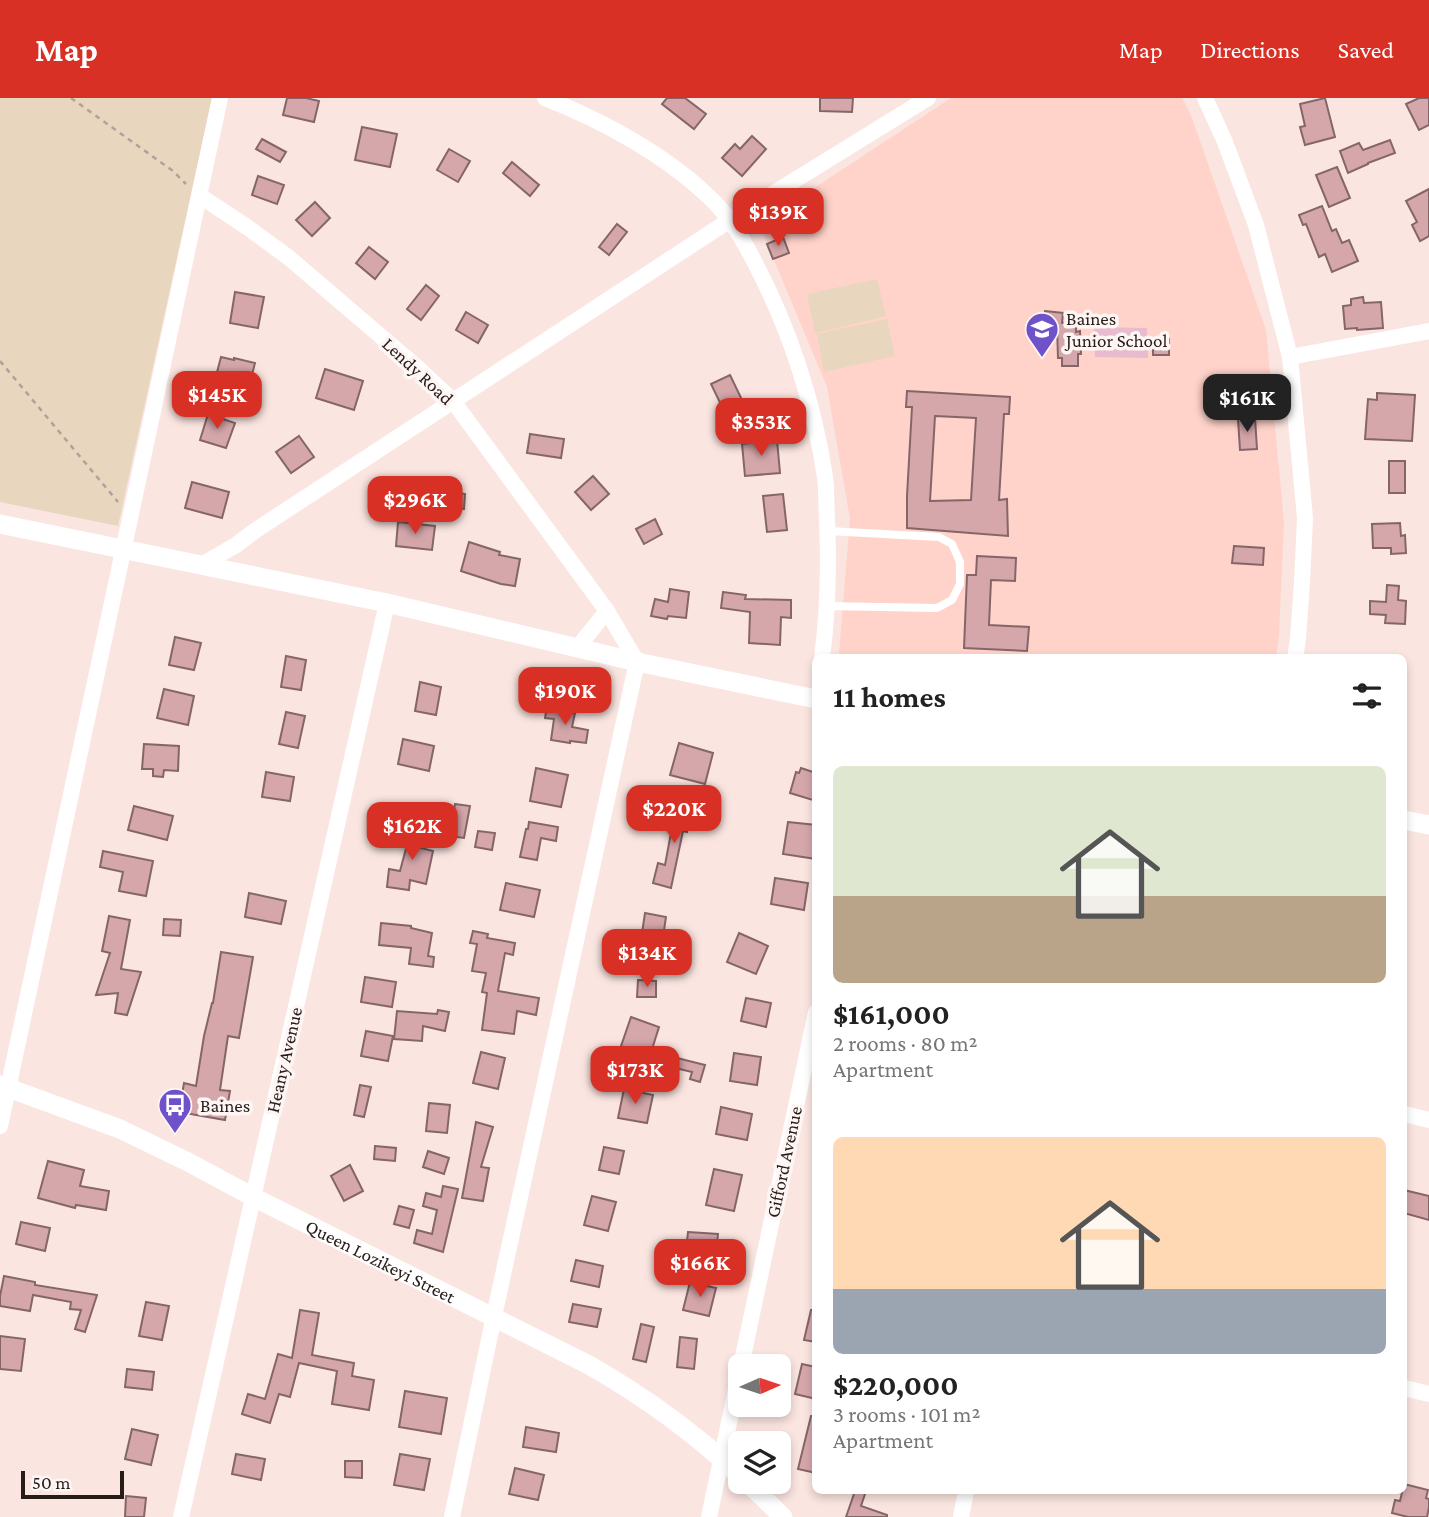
<!DOCTYPE html>
<meta charset="utf-8">
<style>
body{margin:0;font-family:"Crimson Pro",serif;background:#f6f6f6;color:#222;height:100vh;display:flex;flex-direction:column;font-size:26px;white-space:nowrap}
*{box-sizing:border-box;margin:0}
p{font-size:23px;color:#767676}
.icon{flex:none;width:38px;height:38px;fill:none;stroke:currentColor;stroke-width:2;stroke-linecap:round;stroke-linejoin:round}
.map{position:relative;flex:1;overflow:hidden}
.details{position:absolute;left:812px;top:556px;width:595px;height:840px;display:flex;flex-direction:column;background:#fff;border-radius:10px;box-shadow:0 4px 10px #0003}
.details>*{flex:none}
.needle{width:46px;rotate:87deg}
.tools{position:absolute;left:728px;top:1256px;display:grid;gap:14px}
.tools a{display:grid;place-items:center;width:63px;height:63px;border-radius:10px;background:#fff;box-shadow:0 4px 10px #0003;font-size:35px}
.scale{position:absolute;left:21px;bottom:18px;width:103px;box-sizing:border-box;padding-left:7px;border:4px solid #281c19;border-top:0;font-size:19px;line-height:24px;white-space:nowrap;color:#281c19;-webkit-text-stroke:5px #fdf6f4;paint-order:stroke}
.price{position:absolute;translate:-50% -60px;padding:0 16px;border-radius:14px;background:#d93025;color:#fff;font-size:23px;line-height:46px;filter:drop-shadow(0 2px 4px #0008)}
.price::after{content:'';position:absolute;left:50%;top:42px;width:21px;height:16px;margin-left:-10px;background:inherit;clip-path:polygon(0 0,100% 0,50% 100%)}
.price.current{background:#222;color:#fff}
ul{padding:0;list-style:none}
li{display:grid;align-content:center;gap:14px;height:371px;padding:0 21px}
li span{display:grid;place-items:center;height:217px;border-radius:10px;color:#555}
li>.icon{margin-inline-start:auto}
span .icon{width:126px;height:126px;fill:#fffc;stroke-width:1}
li b{font-size:30px}
h2{display:flex;justify-content:space-between;align-items:center;height:84px;padding:0 21px;font-size:30px}
header{display:flex;align-items:center;gap:42px;box-sizing:border-box;height:98px;padding:0 35px;background:#d93025;color:#fff}
header strong{font-size:33px}
nav{display:flex;gap:38px;margin-inline-start:auto;font-size:24px}
.map>svg:first-child{display:block}
</style>
<header>
<strong>Map</strong>
<nav><a>Map</a><a>Directions</a><a>Saved</a></nav>
</header>
<div class="map">
<svg width="1429" height="1419" viewBox="0 0 1429 1419">
<rect width="100%" height="100%" fill="#fbe5e0"/>
<path fill="#ffd3c9" d="M 951,0 L 1182,0 L 1191,17 L 1266,232 L 1284,424 L 1279,537 L 1276,560 L 844,560 L 839,555 L 850,421 L 827,289 L 764,138 L 771,124 L 793,104 Z"/>
<g fill="#e8d6be">
<path d="M 0,0 L 212,0 L 118,428 L 0,404 Z"/>
<path d="M 877,181 L 886,218 L 815,235 L 807,196 Z"/>
<path d="M 887,221 L 895,258 L 824,274 L 817,236 Z"/>
</g>
<path fill="#e8bcce" d="M 1094,229 L 1147,230 L 1148,260 L 1095,259 Z"/>
<g fill="#d5a7ab" stroke="#856668" stroke-width="2" fill-rule="evenodd">
<path d="M 287,0 L 306,0 L 319,3 L 314,24 L 283,17 Z"/>
<path d="M 667,0 L 685,0 L 706,16 L 694,31 L 662,6 Z"/>
<path d="M 820,0 L 853,0 L 852,14 L 820,13 Z"/>
<path d="M 1325,0 L 1335,39 L 1305,47 L 1300,29 L 1305,28 L 1300,6 Z"/>
<path d="M 1419,0 L 1429,0 L 1429,27 L 1419,32 L 1406,6 Z"/>
<path d="M 362,29 L 397,36 L 390,69 L 355,62 Z"/>
<path d="M 752,38 L 766,51 L 742,78 L 722,60 L 735,46 L 740,51 Z"/>
<path d="M 262,41 L 286,54 L 280,64 L 256,51 Z"/>
<path d="M 1390,42 L 1395,55 L 1368,65 L 1368,66 L 1348,75 L 1340,53 L 1359,45 L 1363,52 Z"/>
<path d="M 449,51 L 470,63 L 458,84 L 437,72 Z"/>
<path d="M 512,64 L 539,87 L 530,98 L 503,75 Z"/>
<path d="M 1337,69 L 1350,100 L 1329,109 L 1316,77 Z"/>
<path d="M 258,78 L 284,87 L 277,106 L 252,97 Z"/>
<path d="M 1429,91 L 1429,138 L 1420,143 L 1412,127 L 1417,124 L 1406,103 Z"/>
<path d="M 315,104 L 330,120 L 312,138 L 296,122 Z"/>
<path d="M 1322,108 L 1332,133 L 1336,131 L 1342,145 L 1349,142 L 1358,163 L 1332,174 L 1325,156 L 1319,159 L 1306,126 L 1303,127 L 1299,117 Z"/>
<path d="M 617,126 L 627,134 L 609,157 L 599,149 Z"/>
<path d="M 783,139 L 789,155 L 773,161 L 767,146 Z"/>
<path d="M 369,149 L 388,164 L 375,181 L 356,165 Z"/>
<path d="M 426,187 L 439,198 L 421,222 L 407,211 Z"/>
<path d="M 235,194 L 264,199 L 258,230 L 230,225 Z"/>
<path d="M 1363,199 L 1364,205 L 1381,204 L 1383,230 L 1357,232 L 1357,230 L 1345,231 L 1343,208 L 1351,207 L 1351,201 Z"/>
<path d="M 1045,213 L 1063,215 L 1062,225 L 1076,224 L 1076,234 L 1080,233 L 1081,256 L 1078,256 L 1078,268 L 1062,268 L 1062,260 L 1058,260 L 1057,228 L 1044,227 Z"/>
<path d="M 466,214 L 488,227 L 478,245 L 456,232 Z"/>
<rect x="1153" y="241" width="16" height="16"/>
<path d="M 221,259 L 234,262 L 234,260 L 255,265 L 248,292 L 215,282 Z"/>
<path d="M 325,271 L 363,283 L 354,312 L 316,300 Z"/>
<path d="M 730,277 L 743,304 L 724,313 L 711,286 Z"/>
<path d="M 907,293 L 1010,299 L 1009,316 L 1004,316 L 999,402 L 1007,401 L 1008,438 L 907,430 L 907,398 L 912,309 L 906,309 ZM 935,318 L 976,320 L 971,402 L 930,403 Z"/>
<path d="M 1377,295 L 1415,297 L 1412,343 L 1365,341 L 1368,301 L 1377,302 Z"/>
<path d="M 208,316 L 235,325 L 226,350 L 200,342 Z"/>
<path d="M 1255,320 L 1257,351 L 1240,352 L 1238,321 Z"/>
<path d="M 530,336 L 564,341 L 561,360 L 527,355 Z"/>
<path d="M 299,338 L 314,359 L 291,375 L 276,354 Z"/>
<path d="M 777,342 L 780,375 L 745,378 L 742,346 Z"/>
<rect x="1389" y="363" width="16" height="32"/>
<path d="M 593,378 L 609,396 L 591,412 L 575,394 Z"/>
<path d="M 192,384 L 229,394 L 222,420 L 185,410 Z"/>
<path d="M 439,391 L 465,396 L 464,411 L 446,410 L 445,418 L 434,416 Z"/>
<path d="M 783,396 L 787,432 L 767,434 L 763,398 Z"/>
<path d="M 655,421 L 662,436 L 644,446 L 636,431 Z"/>
<path d="M 398,424 L 435,428 L 432,452 L 396,448 Z"/>
<path d="M 1400,425 L 1401,438 L 1405,437 L 1406,455 L 1391,456 L 1391,450 L 1373,450 L 1372,426 Z"/>
<path d="M 469,444 L 500,454 L 499,457 L 520,461 L 515,488 L 501,486 L 461,473 Z"/>
<path d="M 1234,448 L 1264,450 L 1263,467 L 1232,465 Z"/>
<path d="M 977,458 L 1016,460 L 1015,483 L 991,482 L 989,527 L 1029,529 L 1027,553 L 964,550 L 967,477 L 976,477 Z"/>
<path d="M 1387,487 L 1399,488 L 1398,502 L 1406,503 L 1405,526 L 1385,525 L 1386,517 L 1370,516 L 1370,503 L 1386,504 Z"/>
<path d="M 670,491 L 689,494 L 686,520 L 668,518 L 667,521 L 651,518 L 655,501 L 668,504 Z"/>
<path d="M 723,494 L 746,497 L 745,501 L 791,502 L 791,520 L 781,519 L 780,547 L 749,545 L 750,514 L 721,510 Z"/>
<path d="M 175,539 L 201,545 L 194,572 L 169,567 Z"/>
<path d="M 286,558 L 306,562 L 301,592 L 281,589 Z"/>
<path d="M 420,584 L 441,589 L 436,617 L 415,613 Z"/>
<path d="M 164,591 L 194,598 L 188,627 L 157,620 Z"/>
<path d="M 547,608 L 558,610 L 557,612 L 575,615 L 572,629 L 588,632 L 586,645 L 570,643 L 570,645 L 551,642 L 554,621 L 545,620 Z"/>
<path d="M 286,614 L 305,618 L 298,650 L 279,646 Z"/>
<path d="M 403,641 L 434,648 L 429,673 L 398,666 Z"/>
<path d="M 679,645 L 713,655 L 705,686 L 670,677 Z"/>
<path d="M 144,646 L 179,648 L 178,673 L 164,672 L 163,679 L 153,678 L 153,671 L 142,671 Z"/>
<path d="M 536,670 L 568,677 L 561,709 L 530,703 Z"/>
<path d="M 801,670 L 816,675 L 816,703 L 790,695 L 796,674 L 799,675 Z"/>
<path d="M 266,674 L 294,679 L 290,703 L 262,699 Z"/>
<path d="M 677,703 L 691,705 L 687,734 L 683,733 L 671,790 L 653,785 L 658,765 L 665,767 Z"/>
<path d="M 455,706 L 470,708 L 464,740 L 449,738 Z"/>
<path d="M 134,708 L 173,718 L 167,742 L 128,732 Z"/>
<path d="M 413,724 L 425,726 L 421,750 L 433,753 L 426,786 L 410,782 L 409,792 L 387,789 L 389,771 L 400,773 L 407,747 L 408,748 Z"/>
<path d="M 529,724 L 558,729 L 556,743 L 541,740 L 537,762 L 520,759 L 526,731 L 528,731 Z"/>
<path d="M 788,724 L 816,727 L 816,761 L 783,756 Z"/>
<path d="M 478,733 L 495,735 L 492,752 L 475,749 Z"/>
<path d="M 103,753 L 153,763 L 146,798 L 119,793 L 123,774 L 100,769 Z"/>
<path d="M 775,780 L 808,785 L 804,812 L 771,806 Z"/>
<path d="M 506,785 L 540,792 L 534,819 L 500,812 Z"/>
<path d="M 249,795 L 286,803 L 281,826 L 245,819 Z"/>
<path d="M 645,815 L 666,819 L 663,839 L 642,835 Z"/>
<path d="M 109,818 L 130,822 L 121,871 L 141,874 L 127,917 L 115,915 L 118,895 L 96,897 L 110,855 L 102,853 Z"/>
<path d="M 164,821 L 181,822 L 180,838 L 163,837 Z"/>
<path d="M 381,825 L 411,828 L 411,830 L 432,835 L 428,858 L 434,859 L 433,869 L 409,866 L 411,850 L 379,847 Z"/>
<path d="M 473,833 L 488,836 L 487,840 L 515,845 L 513,857 L 505,855 L 498,893 L 539,900 L 536,917 L 517,913 L 514,936 L 482,932 L 487,895 L 482,894 L 486,875 L 472,873 L 477,846 L 470,845 Z"/>
<path d="M 739,835 L 768,848 L 756,876 L 727,864 Z"/>
<path d="M 221,854 L 253,859 L 239,940 L 228,938 L 220,992 L 230,993 L 225,1022 L 179,1014 L 184,985 L 196,988 L 204,938 L 212,905 L 213,905 Z"/>
<path d="M 365,879 L 396,884 L 392,909 L 361,904 Z"/>
<path d="M 638,882 L 656,883 L 656,899 L 637,899 Z"/>
<path d="M 746,900 L 771,905 L 766,929 L 741,923 Z"/>
<path d="M 438,912 L 449,914 L 445,933 L 423,928 L 422,943 L 394,941 L 397,913 L 437,916 Z"/>
<path d="M 631,919 L 659,929 L 648,964 L 619,954 Z"/>
<path d="M 366,933 L 393,938 L 388,963 L 361,958 Z"/>
<path d="M 481,954 L 505,960 L 498,991 L 473,985 Z"/>
<path d="M 734,955 L 761,959 L 757,987 L 730,983 Z"/>
<path d="M 673,959 L 705,967 L 700,984 L 690,981 L 692,974 L 671,969 Z"/>
<path d="M 360,987 L 371,989 L 364,1019 L 354,1017 Z"/>
<path d="M 624,991 L 653,997 L 647,1025 L 618,1020 Z"/>
<path d="M 429,1005 L 450,1007 L 447,1035 L 426,1033 Z"/>
<path d="M 721,1009 L 752,1016 L 747,1042 L 716,1036 Z"/>
<path d="M 476,1024 L 493,1029 L 481,1069 L 489,1070 L 483,1103 L 462,1100 Z"/>
<path d="M 375,1048 L 396,1050 L 395,1063 L 374,1061 Z"/>
<path d="M 604,1049 L 624,1053 L 619,1076 L 599,1072 Z"/>
<path d="M 428,1053 L 449,1060 L 444,1076 L 423,1069 Z"/>
<path d="M 48,1063 L 84,1072 L 80,1088 L 109,1093 L 106,1112 L 76,1107 L 75,1110 L 38,1100 Z"/>
<path d="M 350,1067 L 363,1093 L 344,1103 L 331,1078 Z"/>
<path d="M 714,1071 L 742,1077 L 734,1113 L 706,1107 Z"/>
<path d="M 443,1088 L 458,1091 L 443,1154 L 414,1145 L 417,1132 L 432,1136 L 437,1112 L 423,1108 L 426,1095 L 441,1099 Z"/>
<path d="M 1404,1092 L 1429,1098 L 1429,1122 L 1404,1115 Z"/>
<path d="M 592,1098 L 616,1104 L 608,1133 L 584,1127 Z"/>
<path d="M 399,1108 L 414,1112 L 409,1130 L 394,1126 Z"/>
<path d="M 21,1124 L 50,1130 L 45,1153 L 16,1146 Z"/>
<path d="M 688,1134 L 718,1136 L 716,1156 L 686,1153 Z"/>
<path d="M 576,1162 L 603,1168 L 599,1189 L 571,1183 Z"/>
<path d="M 4,1178 L 35,1184 L 35,1187 L 97,1197 L 85,1234 L 75,1231 L 81,1212 L 70,1211 L 71,1204 L 33,1197 L 30,1213 L 0,1208 L 0,1198 Z"/>
<path d="M 690,1184 L 716,1190 L 709,1218 L 683,1212 Z"/>
<path d="M 146,1204 L 169,1208 L 162,1242 L 139,1238 Z"/>
<path d="M 573,1206 L 601,1211 L 597,1229 L 569,1224 Z"/>
<path d="M 300,1212 L 319,1215 L 312,1257 L 354,1265 L 352,1278 L 374,1282 L 369,1312 L 332,1306 L 337,1273 L 299,1265 L 290,1299 L 279,1296 L 270,1325 L 242,1316 L 248,1296 L 265,1301 L 278,1256 L 292,1260 Z"/>
<path d="M 811,1212 L 816,1212 L 816,1244 L 804,1242 Z"/>
<path d="M 641,1226 L 654,1229 L 646,1264 L 633,1261 Z"/>
<path d="M 0,1238 L 25,1241 L 21,1273 L 0,1271 Z"/>
<path d="M 680,1239 L 697,1241 L 694,1271 L 677,1269 Z"/>
<path d="M 802,1266 L 816,1269 L 816,1301 L 795,1296 Z"/>
<path d="M 127,1271 L 154,1274 L 152,1292 L 125,1289 Z"/>
<path d="M 405,1293 L 447,1300 L 441,1336 L 399,1329 Z"/>
<path d="M 811,1318 L 816,1318 L 816,1375 L 798,1371 Z"/>
<path d="M 526,1329 L 559,1335 L 556,1354 L 523,1349 Z"/>
<path d="M 132,1331 L 158,1337 L 151,1367 L 125,1361 Z"/>
<path d="M 236,1356 L 265,1361 L 261,1382 L 232,1376 Z"/>
<path d="M 400,1356 L 430,1361 L 424,1392 L 394,1387 Z"/>
<path d="M 345,1363 L 362,1363 L 362,1380 L 345,1379 Z"/>
<path d="M 515,1370 L 544,1377 L 538,1402 L 509,1396 Z"/>
<path d="M 1404,1386 L 1428,1392 L 1426,1400 L 1429,1401 L 1429,1409 L 1427,1419 L 1408,1419 L 1392,1415 L 1395,1402 L 1400,1403 Z"/>
<path d="M 855,1393 L 866,1393 L 861,1408 L 887,1417 L 887,1419 L 846,1419 Z"/>
<path d="M 126,1398 L 146,1400 L 144,1419 L 125,1419 Z"/>
</g>
<g fill="none" stroke-linecap="round" stroke-linejoin="round">
<g stroke="#b3a09c" stroke-width="2.5" stroke-dasharray="5 5" stroke-linecap="butt">
<path d="M 71,0 L 173,73 L 186,86"/>
<path d="M 0,263 L 118,404"/>
</g>
<path stroke="#fff" stroke-width="8" d="M 827,508 L 937,510 L 952,502 L 960,486 L 960,464 L 952,446 L 939,439 L 828,433"/>
<g stroke="#fff" stroke-width="16">
<path d="M 545,0 C 601,22 664,56 708,98 C 728,116 742,139 754,163 C 789,229 814,305 825,379 C 827,393 826,408 827,422 C 829,468 828,514 822,560"/>
<path d="M 1205,0 L 1225,44 L 1256,127 L 1290,259 L 1305,420 L 1302,484 L 1298,541 L 1295,560"/>
<path d="M 200,98 L 247,129 L 288,159 L 418,270 L 453,303 L 607,513 L 637,564 L 494,1218 L 452,1419"/>
<path d="M 1290,259 L 1429,233"/>
<path d="M 200,468 L 236,447 L 256,432 L 730,122 L 928,0"/>
<path d="M 577,550 L 607,513"/>
<path d="M 1404,1016 L 1429,1022"/>
<path d="M 0,1028 L 220,0"/>
<path d="M 1404,1290 L 1429,1296"/>
<path d="M 181,1419 L 387,505"/>
<path d="M 709,1419 L 816,914"/>
<path d="M 961,1419 L 966,1393"/>
</g>
<g stroke="#fff" stroke-width="19">
<path d="M 0,426 L 387,505 L 637,564 L 816,601"/>
<path d="M 1404,722 L 1429,727"/>
<path id="s1" d="M 0,987 L 120,1031 L 188,1064 L 253,1099 L 589,1267 C 643,1298 695,1335 740,1378"/>
<path d="M 747,1384 L 783,1419"/>
</g>
</g>
<defs>
<symbol id="school-pin" viewBox="-11 -11 22 30"><path d="M0 17L-7.5 6A9.5 9.5 0 1 1 7.5 6Z" fill="#6f51ca" stroke="#fdf6f4"/><path d="M0-5L7-2L0 1L-7-2ZM-4 1L0 2.5L4 1V4Q0 6-4 4Z" fill="#fff"/></symbol>
<symbol id="bus-pin" viewBox="-11 -11 22 30"><path d="M0 17L-7.5 6A9.5 9.5 0 1 1 7.5 6Z" fill="#6f51ca" stroke="#fdf6f4"/><path d="M-5-6H5V4H4V6H2V4H-2V6H-4V4H-5ZM-3.5-4V0h7V-4ZM-3.5 1.2v1.5H-2V1.2ZM2 1.2v1.5H3.5V1.2Z" fill="#fff"/></symbol>
</defs>
<g fill-rule="evenodd">
<use href="#school-pin" x="1023" y="212" width="38" height="52"/>
<use href="#bus-pin" x="156" y="988" width="38" height="52"/>
</g>
<g text-anchor="middle" dominant-baseline="central" stroke-width="7" stroke-linejoin="round" paint-order="stroke">
<g font-size="19" fill="#281c19" stroke="#fdf6f4" text-anchor="start">
<text x="1066" y="220">Baines<tspan x="1066" dy="22">Junior School</tspan></text>
<text x="200" y="1007">Baines</text>
</g>
<g font-size="19" fill="#281c19" stroke="#fdf6f4">
<text transform="translate(418 273) rotate(43)">Lendy Road</text>
<text transform="translate(284 962) rotate(-77)">Heany Avenue</text>
<text transform="translate(784 1064) rotate(-78)">Gifford Avenue</text>
<text stroke="none"><textPath href="#s1" startOffset="420">Queen Lozikeyi Street</textPath></text>
</g>
</g>
</svg>
<div class="tools">
<a><svg class="needle" viewBox="-14 -14 28 28"><path d="M0-13l5 13h-10z" fill="#e53935"/><path d="M0 13l5-13h-10z" fill="#767676"/></svg></a>
<a><svg class="icon" aria-label="layers" viewBox="0 0 24 24"><path d="M12 4l9 5-9 5-9-5zM3 14l9 5 9-5"/></svg></a>
</div>
<div class="scale">50 m</div>
<b class="price" style="left:778px;top:150px">$139K</b>
<b class="price" style="left:217px;top:333px">$145K</b>
<b class="price current" style="left:1247px;top:336px">$161K</b>
<b class="price" style="left:761px;top:360px">$353K</b>
<b class="price" style="left:415px;top:438px">$296K</b>
<b class="price" style="left:565px;top:629px">$190K</b>
<b class="price" style="left:674px;top:747px">$220K</b>
<b class="price" style="left:412px;top:764px">$162K</b>
<b class="price" style="left:647px;top:891px">$134K</b>
<b class="price" style="left:635px;top:1008px">$173K</b>
<b class="price" style="left:700px;top:1201px">$166K</b>
<section class="details">
<h2>11 homes<svg class="icon" aria-label="filters" viewBox="0 0 24 24"><path d="M4 7h16M4 17h16"/><circle cx="9" cy="7" r="2"/><circle cx="15" cy="17" r="2"/></svg></h2>
<ul>
<li><span style="background:linear-gradient(#dfe7d0 60%,#b9a48a 0)"><svg class="icon" aria-label="home" viewBox="0 0 24 24"><path d="M3 11l9-7 9 7M6 9v11h12V9"/></svg></span><div><b>$161,000</b><p>2 rooms · 80 m²</p><p>Apartment</p></div></li>
<li><span style="background:linear-gradient(#ffd9b3 70%,#9aa5b1 0)"><svg class="icon" aria-label="home" viewBox="0 0 24 24"><path d="M3 11l9-7 9 7M6 9v11h12V9"/></svg></span><div><b>$220,000</b><p>3 rooms · 101 m²</p><p>Apartment</p></div></li>
</ul>
</section>
</div>
